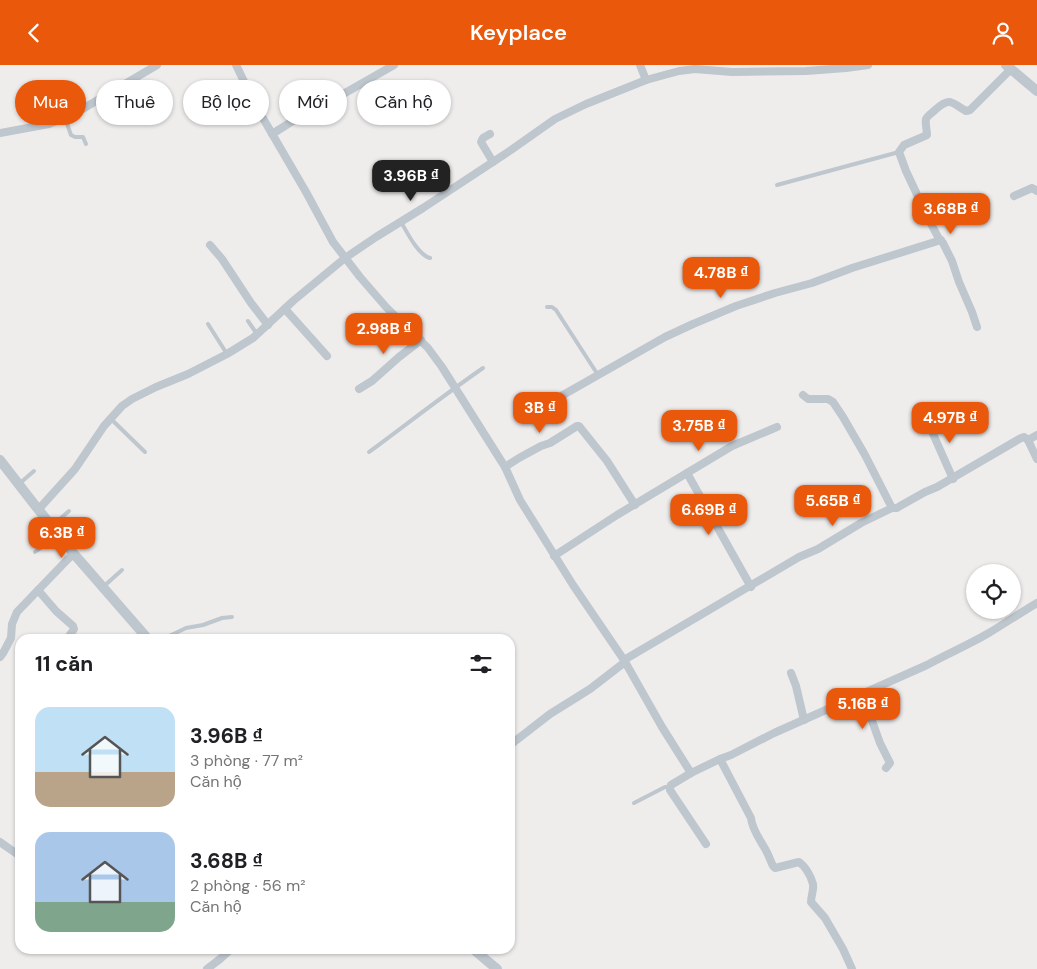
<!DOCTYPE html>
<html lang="vi">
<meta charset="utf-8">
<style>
body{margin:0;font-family:"DM Sans",sans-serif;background:#f6f6f6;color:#202124;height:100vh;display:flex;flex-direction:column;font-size:19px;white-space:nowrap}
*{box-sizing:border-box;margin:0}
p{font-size:16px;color:#757577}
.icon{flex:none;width:28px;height:28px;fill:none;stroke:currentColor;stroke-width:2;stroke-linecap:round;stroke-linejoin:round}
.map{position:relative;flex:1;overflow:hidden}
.drawer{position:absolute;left:15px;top:569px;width:500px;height:320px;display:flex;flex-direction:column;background:#fff;border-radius:15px;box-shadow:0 1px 4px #0004}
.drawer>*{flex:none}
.top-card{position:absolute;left:15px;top:15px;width:500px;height:45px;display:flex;gap:10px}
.controls{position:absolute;left:966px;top:499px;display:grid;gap:10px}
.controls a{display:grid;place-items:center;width:55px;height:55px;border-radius:50%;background:#fff;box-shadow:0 1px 4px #0004;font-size:25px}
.price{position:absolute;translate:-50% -42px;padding:0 11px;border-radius:10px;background:#ea580c;color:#fff;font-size:16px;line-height:32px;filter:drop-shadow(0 1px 2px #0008)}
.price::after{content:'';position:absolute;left:50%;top:30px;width:15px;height:11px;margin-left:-8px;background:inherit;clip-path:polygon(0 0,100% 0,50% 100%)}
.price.selected{background:#222;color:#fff}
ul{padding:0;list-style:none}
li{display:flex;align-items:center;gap:15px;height:125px;padding:0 20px}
li span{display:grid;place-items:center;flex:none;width:140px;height:100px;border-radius:15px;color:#555}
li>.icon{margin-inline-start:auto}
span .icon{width:60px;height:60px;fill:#fffc;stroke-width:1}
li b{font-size:21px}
h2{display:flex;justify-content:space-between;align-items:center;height:60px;padding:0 20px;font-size:21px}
.pill{padding:0 18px;border-radius:22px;background:#fff;box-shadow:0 1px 4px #0004;font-size:18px;line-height:45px}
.pill.selected{background:#ea580c;color:#fff}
header{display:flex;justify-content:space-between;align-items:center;height:65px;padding:0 20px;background:#ea580c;color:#fff;font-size:22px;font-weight:600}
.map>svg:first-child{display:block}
</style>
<header><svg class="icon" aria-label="back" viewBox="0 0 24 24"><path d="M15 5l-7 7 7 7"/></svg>Keyplace<svg class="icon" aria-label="person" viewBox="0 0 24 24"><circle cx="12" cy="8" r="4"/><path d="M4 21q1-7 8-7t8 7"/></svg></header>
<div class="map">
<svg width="1037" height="904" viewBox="0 0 1037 904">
<rect width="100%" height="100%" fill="#efecec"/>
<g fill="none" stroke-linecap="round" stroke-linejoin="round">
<g stroke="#bec6ce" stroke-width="4">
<path d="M 65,53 L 71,70 L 75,72 L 83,72 L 86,79"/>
<path d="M 777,120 L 899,87"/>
<path d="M 401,157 C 407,167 418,190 430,193"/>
<path d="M 547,242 L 552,242 L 556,245 L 598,310"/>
<path d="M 248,256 L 257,269"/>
<path d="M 208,259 L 227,289"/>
<path d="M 110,353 L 145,387"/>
<path d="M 369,387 C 407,359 444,330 483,303"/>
<path d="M 19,419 L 34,406"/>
<path d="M 52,461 L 69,446"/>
<path d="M 35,487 L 57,471"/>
<path d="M 103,522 L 122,505"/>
<path d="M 163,574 L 186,563 L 203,560 L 222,553 L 232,552"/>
<path d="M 634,738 L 665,722 L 670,722"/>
</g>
<g stroke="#bec6ce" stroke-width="8">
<path d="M 236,0 L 257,43 L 306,127 L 333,177 L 360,212 L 386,242 L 428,283 L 442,302 L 505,402 L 520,435 L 573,520 L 624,595 L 662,662 L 691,708"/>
<path d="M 640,0 L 646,15"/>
<path d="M 0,68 L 49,59 L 74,49 L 157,0"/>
<path d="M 272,69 L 296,54 L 311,45 L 331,36 L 394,0"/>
<path d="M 490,69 L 483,73 L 481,77 L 493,97"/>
<path d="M 1014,131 L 1032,123 L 1037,126"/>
<path d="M 210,180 L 222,194 L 251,238 L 268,260"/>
<path d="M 285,244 L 327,291"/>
<path d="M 977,262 L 972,247 L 959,217 L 952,196 L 943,178 L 938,172 L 929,155 L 906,106 L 899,87 L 904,80 L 927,70 C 927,65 925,59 926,54 C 927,51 932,48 935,45 C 950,32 951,37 966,46 L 970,45 L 1011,4"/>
<path d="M 359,324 L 372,316 L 399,292 L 421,275"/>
<path d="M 803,330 L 808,334 L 828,334 L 833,337 L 843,352 L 865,390 L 892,443"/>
<path d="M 526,351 L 665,272 L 693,259 L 736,241 L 775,228 L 812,218 L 852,203 L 941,175"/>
<path d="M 926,353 L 953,414"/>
<path d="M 1028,375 L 1037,394"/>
<path d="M 505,402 L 519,393 L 541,381 L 550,378 L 577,361 L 579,361 L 607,396 L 635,440"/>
<path d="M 687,408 L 751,522"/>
<path d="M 38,445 L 75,404 L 104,361 L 122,341 L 132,334 L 156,322 L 188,309 L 227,289 L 253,273 L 293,236 L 345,193 L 376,172 L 423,143 L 511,85 L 555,54 L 586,39 L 646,15 L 679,6 L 695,4 L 732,7 L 806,6 L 846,3 L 868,0"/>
<path d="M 554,491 L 617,450 L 732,381 L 777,362"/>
<path d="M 38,525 L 56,546 L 73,561 L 74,564 L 67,574"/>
<path d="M 0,592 L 3,588 L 11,573 L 12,559 L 17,547 L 68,494 L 74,489"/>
<path d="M 624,595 L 799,492 L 818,484 L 861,458 L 892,443 L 897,443 L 900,441 L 925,427 L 937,422 L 1021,373 L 1024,372 L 1028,375 L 1037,370"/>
<path d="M 791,608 L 796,621 L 804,655"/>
<path d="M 862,628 L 880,678 L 890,698 L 886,703"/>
<path d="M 510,680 L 550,649 L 590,624 L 625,597"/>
<path d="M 720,694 L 751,753 C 752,764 759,773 764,782 C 768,788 770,795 773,801 L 775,803 L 799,797 C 805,801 811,811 813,819 C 814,825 811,831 811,837 L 825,853 L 843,884 L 852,904"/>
<path d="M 0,777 L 20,791"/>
<path d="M 706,779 L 670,725 L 670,722 L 671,720 L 691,708 L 720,694 L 731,690 L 774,668 L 927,600 C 947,589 968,580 987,569 C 1004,559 1020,548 1037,538"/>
<path d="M 207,904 L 220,894 L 231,884"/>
</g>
<g stroke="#bec6ce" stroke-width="10">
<path d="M 1006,0 L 1037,26"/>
<path d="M 0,395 L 34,439 L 74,489 L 148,574"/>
<path d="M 473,884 L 497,904"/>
</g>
</g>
</svg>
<div class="controls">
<a><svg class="icon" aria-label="locate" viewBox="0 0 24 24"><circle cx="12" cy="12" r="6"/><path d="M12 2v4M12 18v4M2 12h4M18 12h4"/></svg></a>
</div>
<b class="price selected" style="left:411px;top:137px">3.96B ₫</b>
<b class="price" style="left:951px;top:170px">3.68B ₫</b>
<b class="price" style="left:721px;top:234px">4.78B ₫</b>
<b class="price" style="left:384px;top:290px">2.98B ₫</b>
<b class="price" style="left:540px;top:369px">3B ₫</b>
<b class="price" style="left:950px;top:379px">4.97B ₫</b>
<b class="price" style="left:699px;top:387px">3.75B ₫</b>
<b class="price" style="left:833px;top:462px">5.65B ₫</b>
<b class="price" style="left:709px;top:471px">6.69B ₫</b>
<b class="price" style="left:62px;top:494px">6.3B ₫</b>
<b class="price" style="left:863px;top:665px">5.16B ₫</b>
<div class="top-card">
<a class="pill selected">Mua</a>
<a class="pill">Thuê</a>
<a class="pill">Bộ lọc</a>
<a class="pill">Mới</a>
<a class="pill">Căn hộ</a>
</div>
<section class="drawer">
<h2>11 căn<svg class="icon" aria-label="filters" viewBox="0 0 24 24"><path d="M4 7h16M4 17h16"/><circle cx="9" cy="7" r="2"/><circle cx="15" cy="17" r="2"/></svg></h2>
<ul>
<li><span style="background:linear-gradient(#bfe0f5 65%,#b9a48a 0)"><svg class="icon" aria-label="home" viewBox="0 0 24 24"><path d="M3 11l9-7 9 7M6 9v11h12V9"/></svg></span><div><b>3.96B ₫</b><p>3 phòng · 77 m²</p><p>Căn hộ</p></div></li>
<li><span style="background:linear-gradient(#a9c7e8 70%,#7fa58c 0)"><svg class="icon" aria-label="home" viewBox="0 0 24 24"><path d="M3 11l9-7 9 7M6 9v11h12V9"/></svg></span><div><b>3.68B ₫</b><p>2 phòng · 56 m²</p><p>Căn hộ</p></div></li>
</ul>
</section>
</div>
